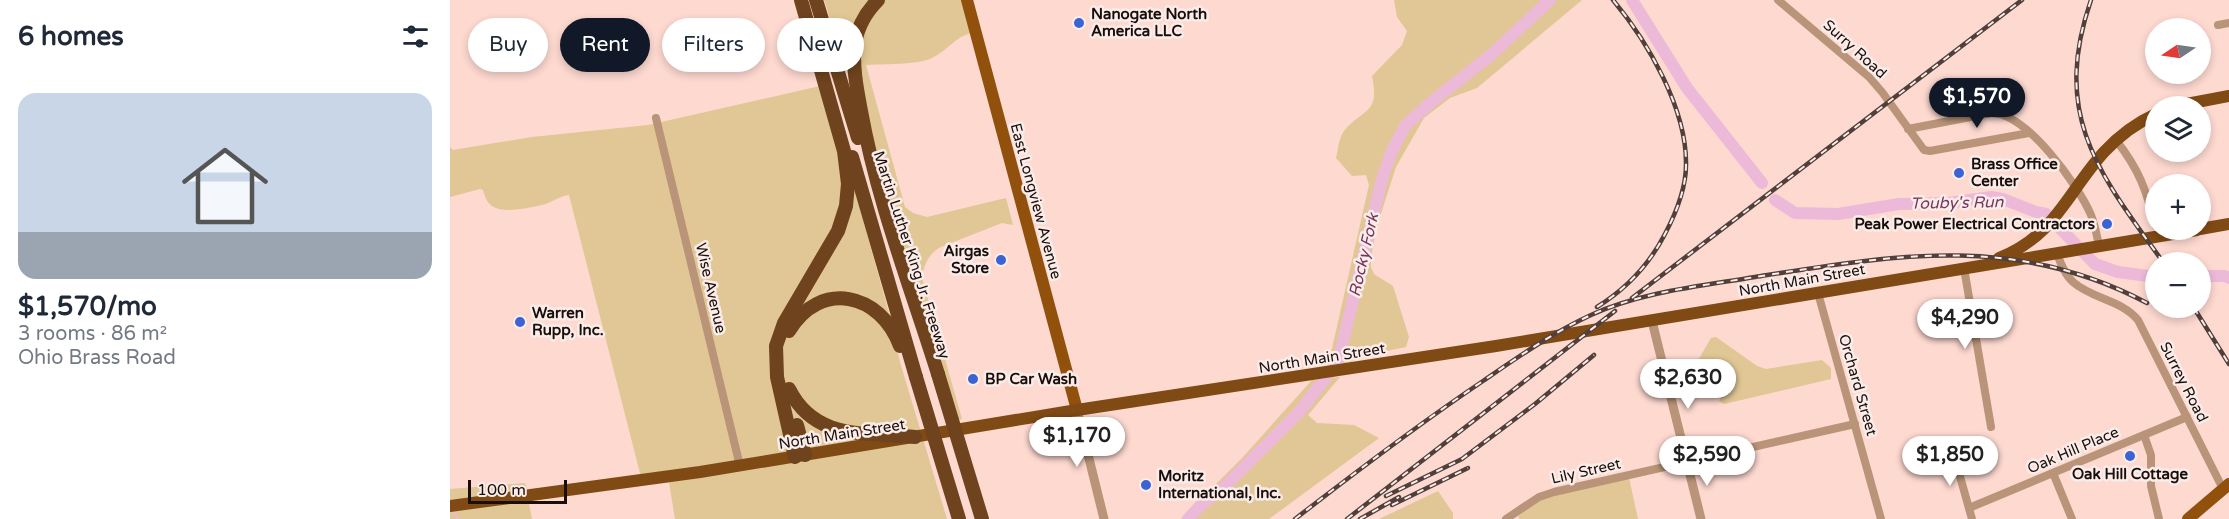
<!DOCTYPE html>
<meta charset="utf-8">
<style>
body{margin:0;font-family:"Varela Round",sans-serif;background:#f6f6f7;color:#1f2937;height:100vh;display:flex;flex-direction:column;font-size:22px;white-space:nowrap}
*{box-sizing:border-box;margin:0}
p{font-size:20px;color:#747a83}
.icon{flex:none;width:33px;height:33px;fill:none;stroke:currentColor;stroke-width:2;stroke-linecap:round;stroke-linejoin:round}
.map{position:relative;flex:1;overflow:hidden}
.panel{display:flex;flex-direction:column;background:#fff;width:450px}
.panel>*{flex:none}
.hud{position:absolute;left:18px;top:18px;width:570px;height:54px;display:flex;gap:12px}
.needle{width:39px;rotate:257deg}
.controls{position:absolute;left:1695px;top:18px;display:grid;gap:12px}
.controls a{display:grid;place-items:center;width:66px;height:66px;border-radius:50%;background:#fff;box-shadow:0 3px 9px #0003;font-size:30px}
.scale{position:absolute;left:18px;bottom:15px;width:99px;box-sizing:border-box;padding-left:6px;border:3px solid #190e0b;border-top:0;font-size:16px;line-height:21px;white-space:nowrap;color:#190e0b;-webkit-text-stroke:4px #faece8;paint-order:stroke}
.price{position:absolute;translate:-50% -51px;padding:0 14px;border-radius:21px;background:#fff;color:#222;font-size:20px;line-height:39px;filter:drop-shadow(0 2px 3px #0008)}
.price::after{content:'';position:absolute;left:50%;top:36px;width:18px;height:14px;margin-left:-9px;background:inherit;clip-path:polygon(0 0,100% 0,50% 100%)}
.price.on{background:#111827;color:#fff}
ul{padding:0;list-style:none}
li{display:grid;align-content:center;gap:12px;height:318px;padding:0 18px}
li+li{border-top:2px solid #e0e1e3}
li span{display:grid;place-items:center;height:186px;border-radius:18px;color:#555}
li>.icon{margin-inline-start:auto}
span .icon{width:108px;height:108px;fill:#fffc;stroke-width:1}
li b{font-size:26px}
h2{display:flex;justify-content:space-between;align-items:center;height:72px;padding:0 18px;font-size:26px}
.pill{padding:0 21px;border-radius:27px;background:#fff;box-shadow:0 3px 9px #0003;font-size:21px;line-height:54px}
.pill.on{background:#111827;color:#fff}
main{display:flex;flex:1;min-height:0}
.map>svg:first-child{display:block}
</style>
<main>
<section class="panel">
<h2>6 homes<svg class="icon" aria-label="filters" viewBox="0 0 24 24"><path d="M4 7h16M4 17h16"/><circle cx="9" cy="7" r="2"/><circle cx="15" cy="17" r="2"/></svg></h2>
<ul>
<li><span style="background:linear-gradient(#c9d6e8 75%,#9aa5b1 0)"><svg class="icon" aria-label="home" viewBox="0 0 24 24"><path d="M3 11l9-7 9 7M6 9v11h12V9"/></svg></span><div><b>$1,570/mo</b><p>3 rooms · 86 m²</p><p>Ohio Brass Road</p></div></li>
</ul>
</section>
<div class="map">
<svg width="1779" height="519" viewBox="0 0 1779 519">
<rect width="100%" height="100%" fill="#fdd9d0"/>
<g fill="#e0c795">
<path d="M 374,0 L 512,0 L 521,33 C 505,37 497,51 482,58 C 468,65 431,64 416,65 L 455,207 L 463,213 L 477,217 L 556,198 L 563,225 L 552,223 L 491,247 C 479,253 474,264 472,278 L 512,419 L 508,420 Z"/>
<path d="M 944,0 L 1132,0 L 1027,88 L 1000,98 L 974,118 L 946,167 L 927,226 L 921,257 L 921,267 L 924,274 L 943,286 L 959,337 L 956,347 L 904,358 L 901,363 L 878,366 L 919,185 L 916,175 L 902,176 L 886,158 C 888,150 889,137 894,131 C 914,107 930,115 922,76 L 952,45 L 957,31 L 947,17 Z"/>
<path d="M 370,86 L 403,184 L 441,320 L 450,362 L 497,519 L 225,519 L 219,482 L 193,485 L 119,195 C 111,196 105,200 98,203 C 87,207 56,213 46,208 C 38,205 35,198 33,190 L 30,189 L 0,197 L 0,147 L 3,150 L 82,137 L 198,125 Z"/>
<path d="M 1266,337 L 1307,366 L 1316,369 L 1372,360 L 1381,368 L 1381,379 L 1274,404 L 1269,401 L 1277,386 L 1276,381 L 1248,368 L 1247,362 L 1261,338 Z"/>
<path d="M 890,377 L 858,415 L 867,423 L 904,425 L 929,438 L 819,519 L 731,519 L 793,457 L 862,380 Z"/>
<path d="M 1179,478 L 1188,519 L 1069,519 L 1068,516 L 1091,500 L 1102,495 Z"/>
<path d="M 75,483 L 77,489 L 0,502 L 0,489 Z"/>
<path d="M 988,491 L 1003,513 L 1003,519 L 929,519 Z"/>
<path d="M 78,499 L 82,519 L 0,519 L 0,512 Z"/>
</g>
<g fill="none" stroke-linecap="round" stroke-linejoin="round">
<path stroke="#edb9d8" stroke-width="2" d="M 1,509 L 8,519"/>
<g stroke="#edb9d8" stroke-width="12">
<path d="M 1182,0 L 1237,88 L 1312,183"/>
<path d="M 1325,200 L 1345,213 L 1388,214 L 1449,204 L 1499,203 L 1541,197 L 1553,199 L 1586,212 L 1596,214 L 1645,264 L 1668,272 L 1706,277"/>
<path d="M 1750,276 L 1775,276 L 1779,278"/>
<path d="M 738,519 L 750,506 L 774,487 L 849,412 L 888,362 L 932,179 L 942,151 L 955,126 L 979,104 L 1042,54 L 1100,0"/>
</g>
<g stroke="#b99478" stroke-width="8">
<path d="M 1328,0 L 1419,77 L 1432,92 L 1474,150 L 1480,151 L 1579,133"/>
<path d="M 1768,25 L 1779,23"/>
<path d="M 206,118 L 290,466"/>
<path d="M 1458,129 L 1541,113 C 1576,112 1629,186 1641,215 C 1645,225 1647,236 1649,246"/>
<path d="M 1666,140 C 1690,171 1695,188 1706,226"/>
<path d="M 1607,254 C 1611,264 1615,275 1623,282 C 1642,299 1672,300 1688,320 L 1773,489"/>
<path d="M 1514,268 L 1541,427"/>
<path d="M 1368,293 L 1431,519"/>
<path d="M 1694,435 L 1701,455 L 1701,486 L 1709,519"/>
<path d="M 1502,448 L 1522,519"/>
<path d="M 1603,473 L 1622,519"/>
<path d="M 1519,508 L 1737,417"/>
<path d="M 1056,519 L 1089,497 L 1104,492 L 1405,424"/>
</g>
<g stroke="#b99478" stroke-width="9">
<path d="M 1202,321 L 1251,519"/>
<path d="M 627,410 L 654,519"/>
</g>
<g stroke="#91500c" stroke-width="12">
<path d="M 517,0 L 627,410"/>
<path d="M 1738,519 L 1779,484"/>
</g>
<g stroke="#804a14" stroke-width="12">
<path d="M 1726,106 L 1779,96"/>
<path d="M 1750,229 L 1779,224"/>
<path d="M 1549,258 C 1605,236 1617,193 1654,152 C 1669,136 1686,123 1706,114"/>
<path d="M 0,506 L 250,472 L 627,410 L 1046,346 L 1747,230"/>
</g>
<g stroke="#6e431d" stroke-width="14">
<path d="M 366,0 L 408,138"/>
<path d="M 428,0 C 416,12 408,26 405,43 C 402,65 407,90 411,111 C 427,200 461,288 488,374"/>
<path d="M 402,157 L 466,377"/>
<path d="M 339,331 C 370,279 431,293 450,346"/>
<path d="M 339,389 C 365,441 415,432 465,437"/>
<path d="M 347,425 L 355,455"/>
<path d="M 345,457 L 327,377 L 326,346 L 334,323 L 388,231 L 396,206 L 398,184 L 394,151 L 351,0"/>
</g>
<defs>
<g id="rail">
<path d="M 1641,0 C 1601,116 1649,173 1713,262"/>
<path d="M 1182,298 L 1572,0"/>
<path d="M 1147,307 C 1176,289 1199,265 1215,234 C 1226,213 1236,189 1236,165 C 1237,109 1198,42 1163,0"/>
<path d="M 1744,308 L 1779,364"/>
<path d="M 936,496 L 1012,459 L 1085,404 L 1144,355"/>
<path d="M 942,505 L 1018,468"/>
<path d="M 845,519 C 907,471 969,424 1033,381 C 1068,357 1102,333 1141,315 C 1191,292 1251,286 1305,277 C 1444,255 1565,233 1697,303"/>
<path d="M 897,519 L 1165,311"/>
<path d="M 910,519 L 949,497"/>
</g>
</defs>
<use href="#rail" stroke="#503f3a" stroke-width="4.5"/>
<use href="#rail" stroke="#faece8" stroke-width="2" stroke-dasharray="7" stroke-linecap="butt"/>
<g stroke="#6e431d" stroke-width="14">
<path d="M 488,374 L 532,519"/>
<path d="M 466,377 L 509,519"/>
</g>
</g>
<g fill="#3c63d4" stroke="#faece8" stroke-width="2">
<circle cx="629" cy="23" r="6"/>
<circle cx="1509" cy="173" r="6"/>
<circle cx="1657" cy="224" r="6"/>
<circle cx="551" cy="260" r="6"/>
<circle cx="70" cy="322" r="6"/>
<circle cx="523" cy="379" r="6"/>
<circle cx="1680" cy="456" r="6"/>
<circle cx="696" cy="485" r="6"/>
</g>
<g text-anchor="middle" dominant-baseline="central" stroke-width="5" stroke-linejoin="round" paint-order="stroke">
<g font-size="15" font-weight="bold" fill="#190e0b" stroke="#faece8" text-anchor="start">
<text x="641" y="14">Nanogate North<tspan x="641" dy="17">America LLC</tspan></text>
<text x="1521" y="164">Brass Office<tspan x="1521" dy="17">Center</tspan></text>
<text x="1645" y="224" text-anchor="end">Peak Power Electrical Contractors</text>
<text x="539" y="251" text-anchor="end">Airgas<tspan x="539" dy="17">Store</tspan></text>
<text x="82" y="313">Warren<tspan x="82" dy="17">Rupp, Inc.</tspan></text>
<text x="535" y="379">BP Car Wash</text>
<text x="1680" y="474" text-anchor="middle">Oak Hill Cottage</text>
<text x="708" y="476">Moritz<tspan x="708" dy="17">International, Inc.</tspan></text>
</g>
<g font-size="15" fill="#190e0b" stroke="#faece8">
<text transform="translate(1405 49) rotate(42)">Surry Road</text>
<text transform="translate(586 201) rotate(75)">East Longview Avenue</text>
<text transform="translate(462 255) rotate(72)">Martin Luther King Jr. Freeway</text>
<text transform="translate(1352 280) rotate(-10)">North Main Street</text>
<text transform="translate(261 288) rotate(77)">Wise Avenue</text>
<text transform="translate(872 358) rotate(-9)">North Main Street</text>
<text transform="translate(1734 382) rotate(63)">Surrey Road</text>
<text transform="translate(1408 385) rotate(74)">Orchard Street</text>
<text transform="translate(392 434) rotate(-9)">North Main Street</text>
<text transform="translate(1623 450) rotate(-23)">Oak Hill Place</text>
<text transform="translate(1136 471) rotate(-13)">Lily Street</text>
</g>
<g font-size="16" font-style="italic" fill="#74355e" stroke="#faece8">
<text transform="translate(1507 203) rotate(-1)">Touby's Run</text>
<text transform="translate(914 255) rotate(-77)">Rocky Fork</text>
</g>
</g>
</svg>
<div class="controls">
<a><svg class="needle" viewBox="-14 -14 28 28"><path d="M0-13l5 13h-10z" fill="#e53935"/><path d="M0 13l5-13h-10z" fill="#747a83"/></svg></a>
<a><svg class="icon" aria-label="layers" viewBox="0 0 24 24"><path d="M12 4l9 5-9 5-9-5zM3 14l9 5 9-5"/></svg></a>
<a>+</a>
<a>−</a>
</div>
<div class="scale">100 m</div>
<b class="price on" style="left:1527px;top:129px">$1,570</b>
<b class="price" style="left:1515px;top:350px">$4,290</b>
<b class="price" style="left:1238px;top:410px">$2,630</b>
<b class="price" style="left:627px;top:468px">$1,170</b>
<b class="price" style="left:1257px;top:487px">$2,590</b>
<b class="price" style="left:1500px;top:487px">$1,850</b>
<div class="hud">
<a class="pill">Buy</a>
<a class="pill on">Rent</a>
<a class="pill">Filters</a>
<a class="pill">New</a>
</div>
</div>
</main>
